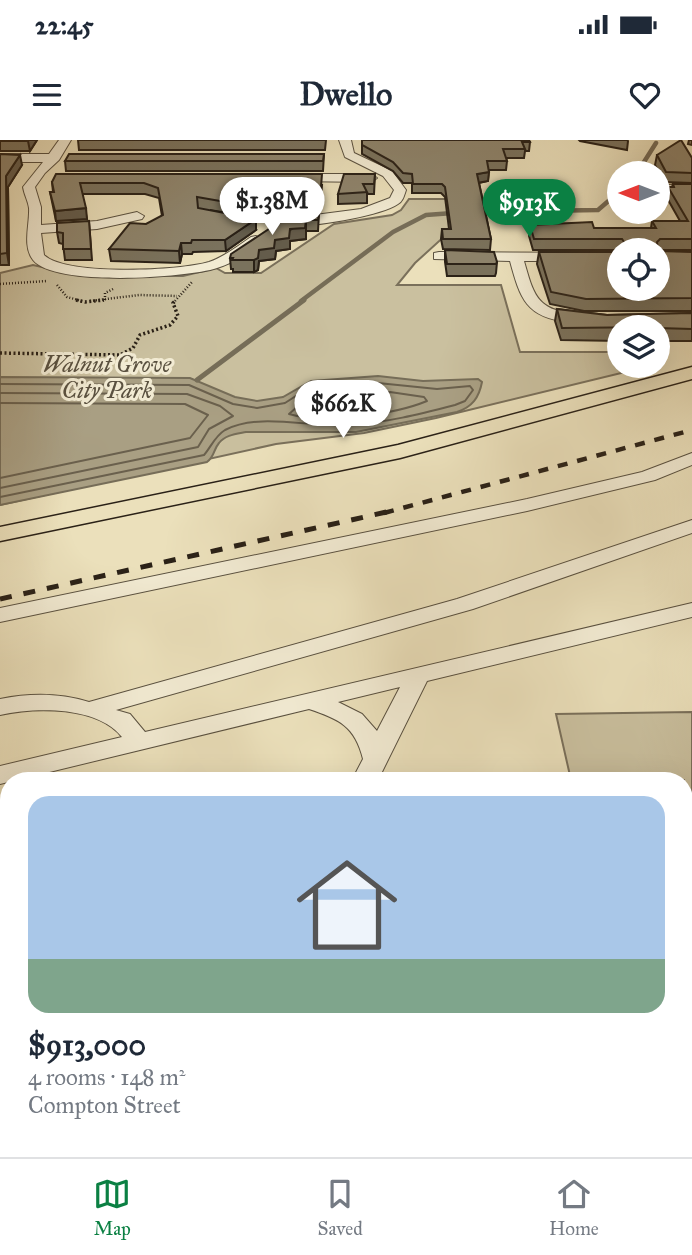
<!DOCTYPE html>
<meta charset="utf-8">
<style>
body{margin:0;font-family:"IM FELL Great Primer",serif;background:#f2f2f3;color:#1f2937;height:100vh;display:flex;flex-direction:column;font-size:26px;white-space:nowrap}
*{box-sizing:border-box;margin:0}
p{font-size:23px;color:#747a83}
.icon{flex:none;width:38px;height:38px;fill:none;stroke:currentColor;stroke-width:2;stroke-linecap:round;stroke-linejoin:round}
.map{position:relative;flex:1;overflow:hidden}
.details{position:absolute;left:0px;top:632px;width:693px;height:387px;display:flex;flex-direction:column;background:#fff;border-radius:28px 28px 0 0;box-shadow:0 7px 28px #0002}
.details>*{flex:none}
.needle{width:46px;rotate:270deg}
.buttons{position:absolute;left:607px;top:21px;display:grid;gap:14px}
.buttons a{display:grid;place-items:center;width:63px;height:63px;border-radius:50%;background:#fff;box-shadow:0 7px 28px #0002;font-size:35px}
.price{position:absolute;translate:-50% -60px;padding:0 16px;border-radius:24px;background:#fff;color:#222;font-size:23px;line-height:46px;filter:drop-shadow(0 2px 4px #0008)}
.price::after{content:'';position:absolute;left:50%;top:42px;width:21px;height:16px;margin-left:-10px;background:inherit;clip-path:polygon(0 0,100% 0,50% 100%)}
.price.on{background:#0b8043;color:#fff}
ul{padding:0;list-style:none}
li{display:grid;align-content:center;gap:14px;height:371px;padding:0 28px}
li span{display:grid;place-items:center;height:217px;border-radius:21px;color:#555}
li>.icon{margin-inline-start:auto}
span .icon{width:126px;height:126px;fill:#fffc;stroke-width:1}
li b{font-size:30px}
.status{display:flex;justify-content:space-between;align-items:center;height:49px;padding:0 35px;background:#fff;direction:ltr}
.status svg{height:19px;fill:currentColor}
header{display:flex;justify-content:space-between;align-items:center;height:91px;padding:0 28px;background:#fff;font-size:32px;font-weight:700}
.dock{display:flex;justify-content:space-around;align-items:center;height:98px;border-top:2px solid #e0e1e3;background:#fff;font-size:19px;color:#747a83}
.dock a{display:grid;justify-items:center;gap:4px}
.dock .on{color:#0b8043}
.map>svg:first-child{display:block}
</style>
<div class="status"><b>22:45</b><svg viewBox="0 0 49 12"><path d="M0 12V9h3v3zM5 12V6h3v6zM10 12V3h3v9zM15 12V0h3v12zM26 1h20v11H26zM47 4h2v5h-2z"/></svg></div>
<header><svg class="icon" aria-label="menu" viewBox="0 0 24 24"><path d="M4 6h16M4 12h16M4 18h16"/></svg>Dwello<svg class="icon" aria-label="heart" viewBox="0 0 24 24"><path d="M12 20l-8-8c-3-5 5-10 8-4 3-6 11-1 8 4z"/></svg></header>
<div class="map">
<svg width="692" height="1017" viewBox="0 0 692 1017">
<rect width="100%" height="100%" fill="#ebe0bb"/>
<filter id="stains"><feTurbulence type="fractalNoise" baseFrequency=".00286" numOctaves="4"/><feColorMatrix values="0 0 0 0 .2 0 0 0 0 .09 0 0 0 0 .02 0 0 0 .5 -.17"/></filter>
<radialGradient id="worn" r=".72"><stop offset=".6" stop-color="#630" stop-opacity="0"/><stop offset="1" stop-color="#630" stop-opacity=".3"/></radialGradient>
<g fill="#cac09f" stroke="#7a705b" stroke-width="2">
<path d="M 409,59 L 461,59 L 447,94 L 415,123 L 397,145 L 501,145 L 520,212 L 619,212 L 620,226 L 650,226 L 436,278 L 364,293 L 276,304 L 0,365 L 0,133 L 33,125 L 82,136 L 183,136 L 216,128 L 225,133 L 261,133 L 334,84 L 392,75 L 401,70 Z"/>
<path d="M 692,572 L 692,908 L 684,908 L 684,640 L 571,640 L 556,574 Z"/>
</g>
<path fill="#a99f83" stroke="#766d58" stroke-width="2" d="M 378,236 L 423,241 L 478,239 L 482,242 C 479,258 472,267 457,272 L 356,292 L 246,292 C 236,294 225,295 219,303 C 213,310 215,316 207,322 L 0,365 L 0,237 L 190,238 L 235,257 L 257,261 L 283,257 L 311,241 Z"/>
<g fill="none" stroke-linecap="round" stroke-linejoin="round">
<g stroke="#6a604d" stroke-width="2">
<path d="M 0,244 L 189,245 L 233,264 L 257,268 L 285,263 L 302,252 L 328,245 L 378,243 L 437,249 L 470,246 L 473,250 L 465,261 L 455,265 C 420,274 385,283 349,285 C 310,288 260,272 225,290 C 215,296 211,307 204,315 L 0,357"/>
<path d="M 390,252 L 424,257 L 427,261 C 393,275 324,284 289,274 L 305,260 L 316,256 Z"/>
<path d="M 0,253 L 187,254 L 220,266 L 233,276 L 209,289 L 198,307 L 0,348"/>
<path d="M 0,263 L 185,264 L 208,275 L 190,298 L 0,338"/>
</g>
<g stroke="#766d58" stroke-width="4.5">
<path d="M 637,33 L 656,3"/>
<path d="M 476,72 L 598,70 L 620,51"/>
<path d="M 301,161 L 393,92 L 426,75 L 453,73"/>
</g>
<path stroke="#766d58" stroke-width="5" d="M 197,240 L 304,160"/>
<defs>
<g id="minor">
<path d="M 59,0 L 71,0 L 59,20 L 45,33 L 35,47 L 41,67 L 41,85 L 97,81 L 137,72 L 144,76 L 142,79 L 97,89 L 41,93 L 44,115 C 66,136 179,131 209,122 C 224,117 238,106 251,97 L 256,96 L 263,100 C 252,112 233,123 217,128 C 187,138 54,147 33,120 C 22,106 30,84 29,68 C 28,61 24,54 23,47 L 43,22 L 0,22 L 0,14 L 49,14 Z"/>
<path d="M 339,0 L 351,0 L 354,13 L 392,31 L 406,50 C 404,56 403,61 398,64 C 381,76 305,89 284,85 L 284,79 L 361,69 L 390,58 L 394,50 L 383,36 L 345,17 Z"/>
<path d="M 294,34 L 371,34 L 377,38 L 371,42 L 290,41 L 288,38 Z"/>
<path d="M 692,45 L 692,53 L 658,52 L 660,45 Z"/>
<path d="M 439,112 L 620,113 L 620,121 L 524,121 C 533,152 536,171 574,173 C 582,173 589,172 595,178 C 588,184 578,183 569,182 C 526,178 520,158 510,121 L 434,119 L 434,113 Z"/>
<path d="M 692,313 L 692,325 L 655,340 L 527,371 L 0,482 L 0,468 L 527,359 L 642,332 Z"/>
<path d="M 692,380 L 692,393 L 473,469 L 116,570 L 130,574 L 145,592 L 692,463 L 692,477 L 427,541 L 378,640 L 352,640 L 363,619 C 355,586 339,579 309,569 L 0,644 L 0,626 L 122,597 C 97,566 36,567 0,575 L 0,559 C 30,553 60,553 89,562 L 457,459 ZM 400,547 L 377,591 L 362,574 L 338,562 Z"/>
<path d="M 73,1010 L 110,1010 L 107,1017 L 70,1017 Z"/>
</g>
<path id="major" d="M 692,227 L 692,239 L 400,318 L 0,401 L 0,387 L 398,305 Z"/>
</defs>
<use href="#minor" stroke="#5a5140" stroke-width="2"/>
<use href="#major" stroke="#2a2117" stroke-width="3"/>
<g stroke="#2a2117" stroke-width="2.5" stroke-dasharray="1 2" stroke-linecap="butt">
<path d="M 0,144 L 47,141"/>
<path d="M 57,145 L 67,157 L 82,161"/>
<path d="M 105,160 L 105,153 L 113,149"/>
<path d="M 90,161 L 139,155 L 177,156"/>
<path d="M 175,161 L 192,142"/>
</g>
<g stroke="#2a2117" stroke-width="3.5" stroke-dasharray="2 2.5" stroke-linecap="butt">
<path d="M 76,160 L 85,162 L 104,160"/>
<path d="M 0,213 L 120,215 L 133,208 L 140,195 L 170,185 L 178,176 L 173,163 L 176,160"/>
</g>
<use href="#minor" fill="#f2ebd3" fill-rule="evenodd"/>
<use href="#major" fill="#ebe0bb" fill-rule="evenodd"/>
<path stroke="#2a2117" stroke-width="4.5" stroke-dasharray="10 10" stroke-linecap="butt" d="M 384,373 L 692,290"/>
<path stroke="#2a2117" stroke-width="5" stroke-dasharray="12 12" stroke-linecap="butt" d="M 0,459 L 391,371"/>
</g>
<g fill="#7a725d" stroke="#2a2117" stroke-width="2">
<path d="M 0,0 L 37,0 L 30,11 L 0,11 Z"/>
<path d="M 78,0 L 326,0 L 325,10 L 79,10 Z"/>
<path d="M 362,0 L 530,2 L 529,11 L 525,11 L 524,18 L 506,18 L 507,21 L 506,30 L 489,30 L 488,41 L 479,43 L 491,99 L 490,110 L 443,109 L 441,99 L 442,89 L 449,89 L 445,57 L 441,53 L 412,53 L 412,43 L 403,43 L 393,31 L 362,14 Z"/>
<path d="M 579,0 L 627,0 L 628,1 L 627,10 L 580,1 Z"/>
<path d="M 689,0 L 692,0 L 692,5 L 688,4 Z"/>
<path d="M 0,14 L 22,25 L 8,47 L 9,125 L 0,125 Z"/>
<path d="M 324,14 L 323,31 L 66,31 L 65,21 Z"/>
<path d="M 657,15 L 692,18 L 692,43 L 664,42 L 655,25 Z"/>
<path d="M 375,34 L 374,54 L 367,54 L 367,63 L 338,64 L 338,54 Z"/>
<path d="M 52,42 L 322,45 L 320,71 L 306,71 L 273,81 L 210,70 L 256,90 L 226,111 L 193,112 L 192,114 L 182,114 L 180,123 L 111,121 L 109,109 L 162,76 L 159,58 L 145,54 L 82,54 L 87,79 L 56,81 L 50,52 L 53,52 Z"/>
<path d="M 673,44 L 692,44 L 692,110 L 533,110 L 529,96 L 530,85 L 594,88 L 651,88 L 652,81 L 680,81 L 667,58 L 668,47 L 672,47 Z"/>
<path d="M 319,73 L 318,91 L 306,91 L 306,99 L 290,101 L 290,109 L 276,111 L 275,119 L 259,121 L 258,130 L 254,132 L 233,132 L 233,129 L 231,129 L 230,118 Z"/>
<path d="M 89,81 L 92,120 L 65,120 L 63,104 L 59,103 L 57,92 Z"/>
<path d="M 445,110 L 497,122 L 496,133 L 495,136 L 447,136 L 445,122 Z"/>
<path d="M 539,112 L 692,112 L 692,171 L 584,171 L 550,164 L 537,124 Z"/>
<path d="M 557,169 L 607,175 L 692,173 L 692,201 L 658,201 L 658,187 L 620,187 L 620,201 L 561,200 L 555,181 Z"/>
</g>
<g fill="#635c4c" stroke="#2a2117" stroke-width="2">
<path d="M 29,0 L 37,0 L 30,11 L 28,1 Z"/>
<path d="M 20,15 L 22,25 L 8,47 L 9,125 L 7,113 L 6,36 Z"/>
<path d="M 489,32 L 488,41 L 477,43 L 477,34 Z"/>
<path d="M 306,61 L 306,71 L 273,81 L 272,70 Z"/>
<path d="M 86,68 L 87,79 L 56,81 L 55,71 Z"/>
<path d="M 256,79 L 256,90 L 226,111 L 225,100 Z"/>
<path d="M 306,80 L 306,99 L 290,101 L 290,109 L 276,111 L 275,119 L 259,121 L 258,130 L 254,132 L 254,120 L 259,110 Z"/>
<path d="M 181,103 L 182,114 L 180,123 L 179,111 Z"/>
</g>
<g fill="#8e846c" stroke="#2a2117" stroke-width="2">
<path d="M 0,0 L 29,0 L 28,1 L 0,1 Z"/>
<path d="M 362,0 L 529,0 L 530,2 L 522,2 L 525,9 L 503,9 L 507,21 L 487,21 L 489,32 L 477,34 L 491,99 L 443,99 L 442,89 L 451,89 L 445,47 L 442,44 L 413,44 L 412,34 L 403,33 L 393,22 L 362,5 Z"/>
<path d="M 681,0 L 692,18 L 692,33 L 666,32 L 657,15 Z"/>
<path d="M 0,14 L 20,15 L 6,36 L 7,113 L 0,114 Z"/>
<path d="M 69,14 L 324,14 L 323,21 L 65,21 Z"/>
<path d="M 56,34 L 322,34 L 320,60 L 306,61 L 272,70 L 197,57 L 198,68 L 256,79 L 225,100 L 192,100 L 191,103 L 181,103 L 179,111 L 109,109 L 130,83 L 146,84 L 163,75 L 158,48 L 144,43 L 80,43 L 86,68 L 55,71 L 50,52 L 54,52 L 52,42 Z"/>
<path d="M 344,34 L 375,34 L 374,44 L 363,44 L 367,52 L 338,54 Z"/>
<path d="M 673,44 L 692,44 L 692,99 L 660,99 L 657,102 L 658,110 L 622,110 L 624,102 L 622,99 L 534,99 L 530,85 L 592,82 L 594,88 L 656,88 L 652,81 L 688,81 L 668,47 L 674,47 Z"/>
<path d="M 319,73 L 318,80 L 306,80 L 305,88 L 290,89 L 289,98 L 275,100 L 274,108 L 259,110 L 258,118 L 254,120 L 232,120 L 233,118 L 230,118 L 231,114 L 278,83 L 297,76 Z"/>
<path d="M 89,81 L 91,109 L 63,109 L 63,93 L 57,92 L 57,83 Z"/>
<path d="M 445,110 L 494,112 L 497,122 L 496,124 L 447,124 Z"/>
<path d="M 658,111 L 692,112 L 692,158 L 586,159 L 551,152 L 539,112 L 620,112 L 620,149 L 658,149 Z"/>
<path d="M 557,169 L 607,175 L 692,173 L 692,189 L 658,188 L 658,187 L 562,188 Z"/>
</g>
<g text-anchor="middle" dominant-baseline="central" stroke-width="6" stroke-linejoin="round" paint-order="stroke">
<g font-size="23" font-style="italic" fill="#5a5140" stroke="#f2ebd3">
<text x="107" y="224">Walnut Grove<tspan x="107" dy="26">City Park</tspan></text>
</g>
</g>
<rect width="100%" height="100%" filter="url(#stains)"/>
<rect width="100%" height="100%" fill="url(#worn)"/>
</svg>
<div class="buttons">
<a><svg class="needle" viewBox="-14 -14 28 28"><path d="M0-13l5 13h-10z" fill="#e53935"/><path d="M0 13l5-13h-10z" fill="#747a83"/></svg></a>
<a><svg class="icon" aria-label="locate" viewBox="0 0 24 24"><circle cx="12" cy="12" r="6"/><path d="M12 2v4M12 18v4M2 12h4M18 12h4"/></svg></a>
<a><svg class="icon" aria-label="layers" viewBox="0 0 24 24"><path d="M12 4l9 5-9 5-9-5zM3 14l9 5 9-5"/></svg></a>
</div>
<b class="price" style="left:272px;top:97px">$1.38M</b>
<b class="price on" style="left:529px;top:99px">$913K</b>
<b class="price" style="left:343px;top:300px">$662K</b>
<section class="details">
<ul>
<li><span style="background:linear-gradient(#a9c7e8 75%,#7fa58c 0)"><svg class="icon" aria-label="home" viewBox="0 0 24 24"><path d="M3 11l9-7 9 7M6 9v11h12V9"/></svg></span><div><b>$913,000</b><p>4 rooms · 148 m²</p><p>Compton Street</p></div></li>
</ul>
</section>
</div>
<nav class="dock">
<a class="on"><svg class="icon" aria-label="map" viewBox="0 0 24 24"><path d="M3 6l6-2 6 2 6-2v14l-6 2-6-2-6 2zM9 4v14M15 6v14"/></svg>Map</a>
<a><svg class="icon" aria-label="saved" viewBox="0 0 24 24"><path d="M7 4h10v16l-5-4-5 4z"/></svg>Saved</a>
<a><svg class="icon" aria-label="home" viewBox="0 0 24 24"><path d="M3 11l9-7 9 7M6 9v11h12V9"/></svg>Home</a>
</nav>
